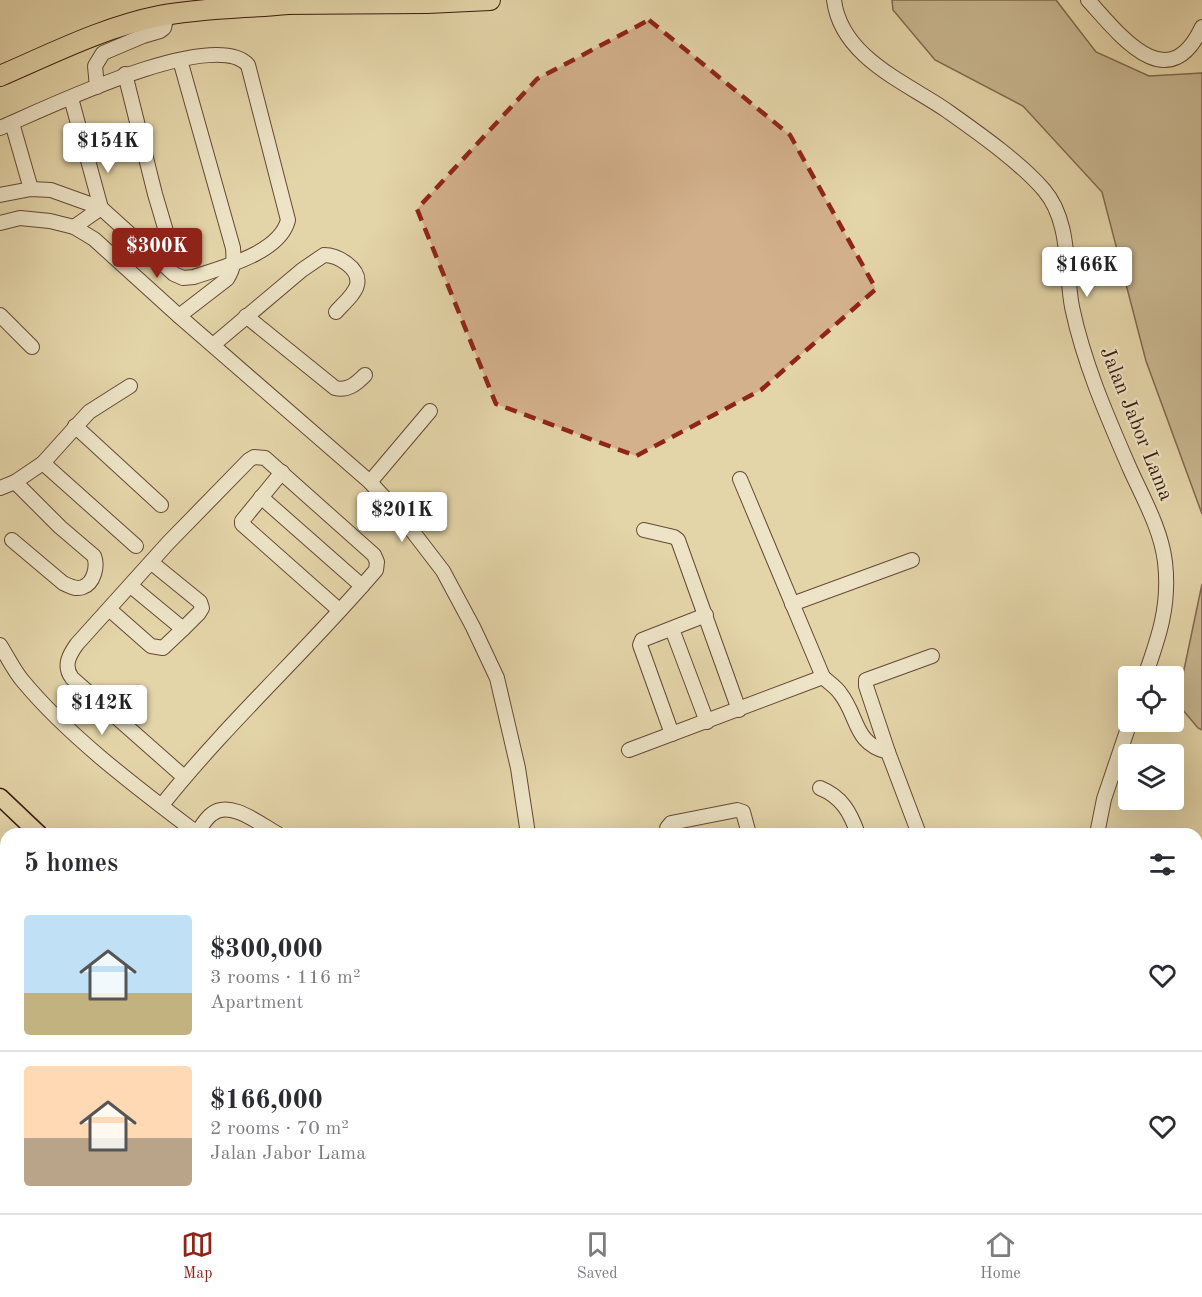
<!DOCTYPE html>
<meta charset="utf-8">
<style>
body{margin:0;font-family:"Old Standard TT",serif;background:#f7f7f7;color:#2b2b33;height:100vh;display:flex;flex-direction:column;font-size:22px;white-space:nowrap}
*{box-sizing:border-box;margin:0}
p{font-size:20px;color:#7c7c81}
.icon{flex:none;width:33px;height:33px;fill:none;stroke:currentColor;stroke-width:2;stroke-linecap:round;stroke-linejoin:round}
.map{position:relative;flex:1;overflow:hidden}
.side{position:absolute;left:0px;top:828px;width:1203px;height:386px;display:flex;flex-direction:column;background:#fff;border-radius:18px 18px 0 0;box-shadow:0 6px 24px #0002}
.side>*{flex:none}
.tools{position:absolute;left:1118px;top:666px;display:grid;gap:12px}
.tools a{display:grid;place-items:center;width:66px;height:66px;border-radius:6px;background:#fff;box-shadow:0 6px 24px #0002;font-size:30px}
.price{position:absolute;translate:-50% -51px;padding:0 14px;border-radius:6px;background:#fff;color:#222;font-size:20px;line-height:39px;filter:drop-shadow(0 2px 3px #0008)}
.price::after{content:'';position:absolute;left:50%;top:36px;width:18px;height:14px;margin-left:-9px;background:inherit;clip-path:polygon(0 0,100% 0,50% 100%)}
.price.selected{background:#8f2418;color:#fff}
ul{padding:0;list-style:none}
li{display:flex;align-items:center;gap:18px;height:150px;padding:0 24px}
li+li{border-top:2px solid #e1e1e2}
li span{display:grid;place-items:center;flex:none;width:168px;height:120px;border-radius:6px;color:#555}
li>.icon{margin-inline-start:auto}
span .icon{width:72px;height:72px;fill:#fffc;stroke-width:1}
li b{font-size:26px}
h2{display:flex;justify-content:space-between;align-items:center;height:72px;padding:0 24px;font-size:26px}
.tab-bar{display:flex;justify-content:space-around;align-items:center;height:84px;border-top:2px solid #e1e1e2;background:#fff;font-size:16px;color:#7c7c81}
.tab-bar a{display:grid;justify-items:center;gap:3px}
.tab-bar .selected{color:#8f2418}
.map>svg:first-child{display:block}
</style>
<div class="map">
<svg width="1202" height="1213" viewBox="0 0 1202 1213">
<rect width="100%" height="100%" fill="#e4d5a9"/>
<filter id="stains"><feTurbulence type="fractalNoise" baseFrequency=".00333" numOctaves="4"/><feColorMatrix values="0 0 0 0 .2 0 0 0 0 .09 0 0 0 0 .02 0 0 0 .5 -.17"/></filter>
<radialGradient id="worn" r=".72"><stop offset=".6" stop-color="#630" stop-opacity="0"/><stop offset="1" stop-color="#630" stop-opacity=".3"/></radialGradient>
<g fill="#c7b58f" stroke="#81684e" stroke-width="1.5">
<path d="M 892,0 L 1056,0 L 1096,52 L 1149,76 L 1202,73 L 1202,514 L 1146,361 L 1102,192 L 1023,106 L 935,60 L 893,10 Z"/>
<path d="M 1202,584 L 1202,730 L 1198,728 L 1177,703 Z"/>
</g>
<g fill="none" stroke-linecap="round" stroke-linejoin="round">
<defs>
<g id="minor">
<path d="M 834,0 C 841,57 905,82 946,110 C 977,132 1020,162 1044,190 C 1071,222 1065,269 1072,307 C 1084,364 1107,416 1130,469 C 1143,498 1161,529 1165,562 C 1170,605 1159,637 1145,676"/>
<path d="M 1088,0 C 1119,34 1168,100 1202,27"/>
<path d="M 125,74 L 155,194 L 168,238 L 166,253 L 160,261"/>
<path d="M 97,87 L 95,66 L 103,53 L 143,36 L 160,31 L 164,28 L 167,15"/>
<path d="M 71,98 L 101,208 L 74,227"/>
<path d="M 12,123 L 31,189"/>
<path d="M 0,128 C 42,110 214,26 248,65 L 288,220 C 280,253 223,267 194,277 L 183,278 L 174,274 L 101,208 L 51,190 L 31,189 L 0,195"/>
<path d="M 0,223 L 20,218 L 50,221 L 74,227 L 94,239 L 179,316 L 370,482 L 400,515 L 443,571 L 473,627 L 497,678 L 518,768 L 528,834"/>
<path d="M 0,315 L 32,347"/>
<path d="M 179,316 L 227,279 C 234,268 234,261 233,248 L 180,60"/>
<path d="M 246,316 L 335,388 C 348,391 356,384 365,375"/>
<path d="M 213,345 L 302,270 L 324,255 C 337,255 361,268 357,285 C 355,294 342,305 336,312"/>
<path d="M 75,426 L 161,505"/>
<path d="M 43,463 L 136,546"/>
<path d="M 282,472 L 242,521 L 242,524 L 339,610"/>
<path d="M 740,479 L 823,677 C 828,682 836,687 840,693 C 859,717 853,743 888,752 L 919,834"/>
<path d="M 370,482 L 430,411"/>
<path d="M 0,488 L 15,482 L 43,463 L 89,412 L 130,386"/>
<path d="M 261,497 L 362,586"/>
<path d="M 644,530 L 674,537 L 678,540 L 739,710"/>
<path d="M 12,540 L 63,583 C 69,586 76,590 83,587 C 94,583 98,566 94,556 L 60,527 L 15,482"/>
<path d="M 152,563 L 200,602 L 202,608 L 199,613 L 183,629"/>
<path d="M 792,604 L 912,560"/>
<path d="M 109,609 L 151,646 L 163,648 L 183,629 L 131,586"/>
<path d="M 672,629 L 707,722"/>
<path d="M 0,645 C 7,656 13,669 22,680 C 69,737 139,789 198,834"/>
<path d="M 672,734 L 640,645 L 642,640 L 706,615"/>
<path d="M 629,750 L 823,677"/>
<path d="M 888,752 L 866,686 L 866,680 L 932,656"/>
<path d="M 820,788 C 842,797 850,812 858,834"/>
<path d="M 162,805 C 228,722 307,651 376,570 L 377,562 L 374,555 L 265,458 L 254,457 L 249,460 L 168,543 L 77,644 C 69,655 63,666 72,678 L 184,777"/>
<path d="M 197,833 C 201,827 206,818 212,814 C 230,799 261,825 278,834"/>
<path d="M 668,834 L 667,828 L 671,823 L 737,810 L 743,812 L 749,834"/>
<path d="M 1097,834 L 1104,799 L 1130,722"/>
<path d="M 0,911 L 6,916"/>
<path d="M 1197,930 L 1202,927"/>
<path d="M 415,1208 L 424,1213"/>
<path d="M 507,1208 L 516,1213"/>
<path d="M 1096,1208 L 1097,1213"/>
<path d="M 128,1213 L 131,1208"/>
<path d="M 207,1213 L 210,1208"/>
<path d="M 458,1213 L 461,1208"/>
<path d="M 826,1213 L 830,1208"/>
</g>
<g id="major">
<path d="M 0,797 L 39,834"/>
<path d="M 701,1208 L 712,1213"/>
</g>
<g id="highway">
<path d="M 277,4 L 427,3 L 490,0"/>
<path d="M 0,76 C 51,54 104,27 159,16 C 201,8 245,8 288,4"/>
</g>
</defs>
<use href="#minor" stroke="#654935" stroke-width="16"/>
<use href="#major" stroke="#3b1a0e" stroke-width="19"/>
<use href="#highway" stroke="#3b1a0e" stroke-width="22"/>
<use href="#minor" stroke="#ede4c7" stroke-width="14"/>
<use href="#major" stroke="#e4d5a9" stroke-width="16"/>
<use href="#highway" stroke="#e4d5a9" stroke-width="20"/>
</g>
<path fill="#8f2418" fill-opacity="0.2" stroke="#8f2418" stroke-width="4.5" stroke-dasharray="12 8" stroke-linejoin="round" d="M 649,20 L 790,135 L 876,289 L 761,390 L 636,456 L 496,404 L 417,209 L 537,79 Z"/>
<g text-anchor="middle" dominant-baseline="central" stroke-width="4.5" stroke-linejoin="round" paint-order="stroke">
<g font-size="21" fill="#3b1a0e" stroke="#ede4c7">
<text transform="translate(1136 424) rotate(68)">Jalan Jabor Lama</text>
</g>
</g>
<rect width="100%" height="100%" filter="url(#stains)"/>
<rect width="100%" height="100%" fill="url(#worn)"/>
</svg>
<div class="tools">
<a><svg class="icon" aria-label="locate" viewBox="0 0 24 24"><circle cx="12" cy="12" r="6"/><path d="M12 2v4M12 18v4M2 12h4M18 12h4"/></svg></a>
<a><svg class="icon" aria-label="layers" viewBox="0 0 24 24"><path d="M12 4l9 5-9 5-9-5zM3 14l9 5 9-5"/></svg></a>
</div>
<b class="price" style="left:108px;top:174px">$154K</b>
<b class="price selected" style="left:157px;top:279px">$300K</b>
<b class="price" style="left:1087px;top:298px">$166K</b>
<b class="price" style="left:402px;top:543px">$201K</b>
<b class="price" style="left:102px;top:736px">$142K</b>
<section class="side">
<h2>5 homes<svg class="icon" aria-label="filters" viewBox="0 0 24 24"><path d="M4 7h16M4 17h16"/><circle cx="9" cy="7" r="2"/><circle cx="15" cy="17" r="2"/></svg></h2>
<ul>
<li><span style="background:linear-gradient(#bfe0f5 65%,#c2b280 0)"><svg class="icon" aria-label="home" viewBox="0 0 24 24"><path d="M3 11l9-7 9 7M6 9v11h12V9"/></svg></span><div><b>$300,000</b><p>3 rooms · 116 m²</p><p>Apartment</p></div><svg class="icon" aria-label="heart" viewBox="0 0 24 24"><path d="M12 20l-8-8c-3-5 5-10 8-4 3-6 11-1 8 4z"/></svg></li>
<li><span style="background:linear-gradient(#ffd9b3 60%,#b9a48a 0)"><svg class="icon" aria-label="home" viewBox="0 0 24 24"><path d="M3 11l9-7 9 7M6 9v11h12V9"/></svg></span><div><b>$166,000</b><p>2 rooms · 70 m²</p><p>Jalan Jabor Lama</p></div><svg class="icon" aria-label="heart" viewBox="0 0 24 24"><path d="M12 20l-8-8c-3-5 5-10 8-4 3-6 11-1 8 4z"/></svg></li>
</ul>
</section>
</div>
<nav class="tab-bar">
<a class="selected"><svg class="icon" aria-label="map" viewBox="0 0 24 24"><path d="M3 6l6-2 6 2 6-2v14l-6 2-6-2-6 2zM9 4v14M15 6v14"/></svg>Map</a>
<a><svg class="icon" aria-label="saved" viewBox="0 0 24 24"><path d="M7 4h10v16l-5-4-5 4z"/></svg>Saved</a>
<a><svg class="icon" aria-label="home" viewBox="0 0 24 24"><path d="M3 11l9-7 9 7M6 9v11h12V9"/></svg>Home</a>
</nav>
